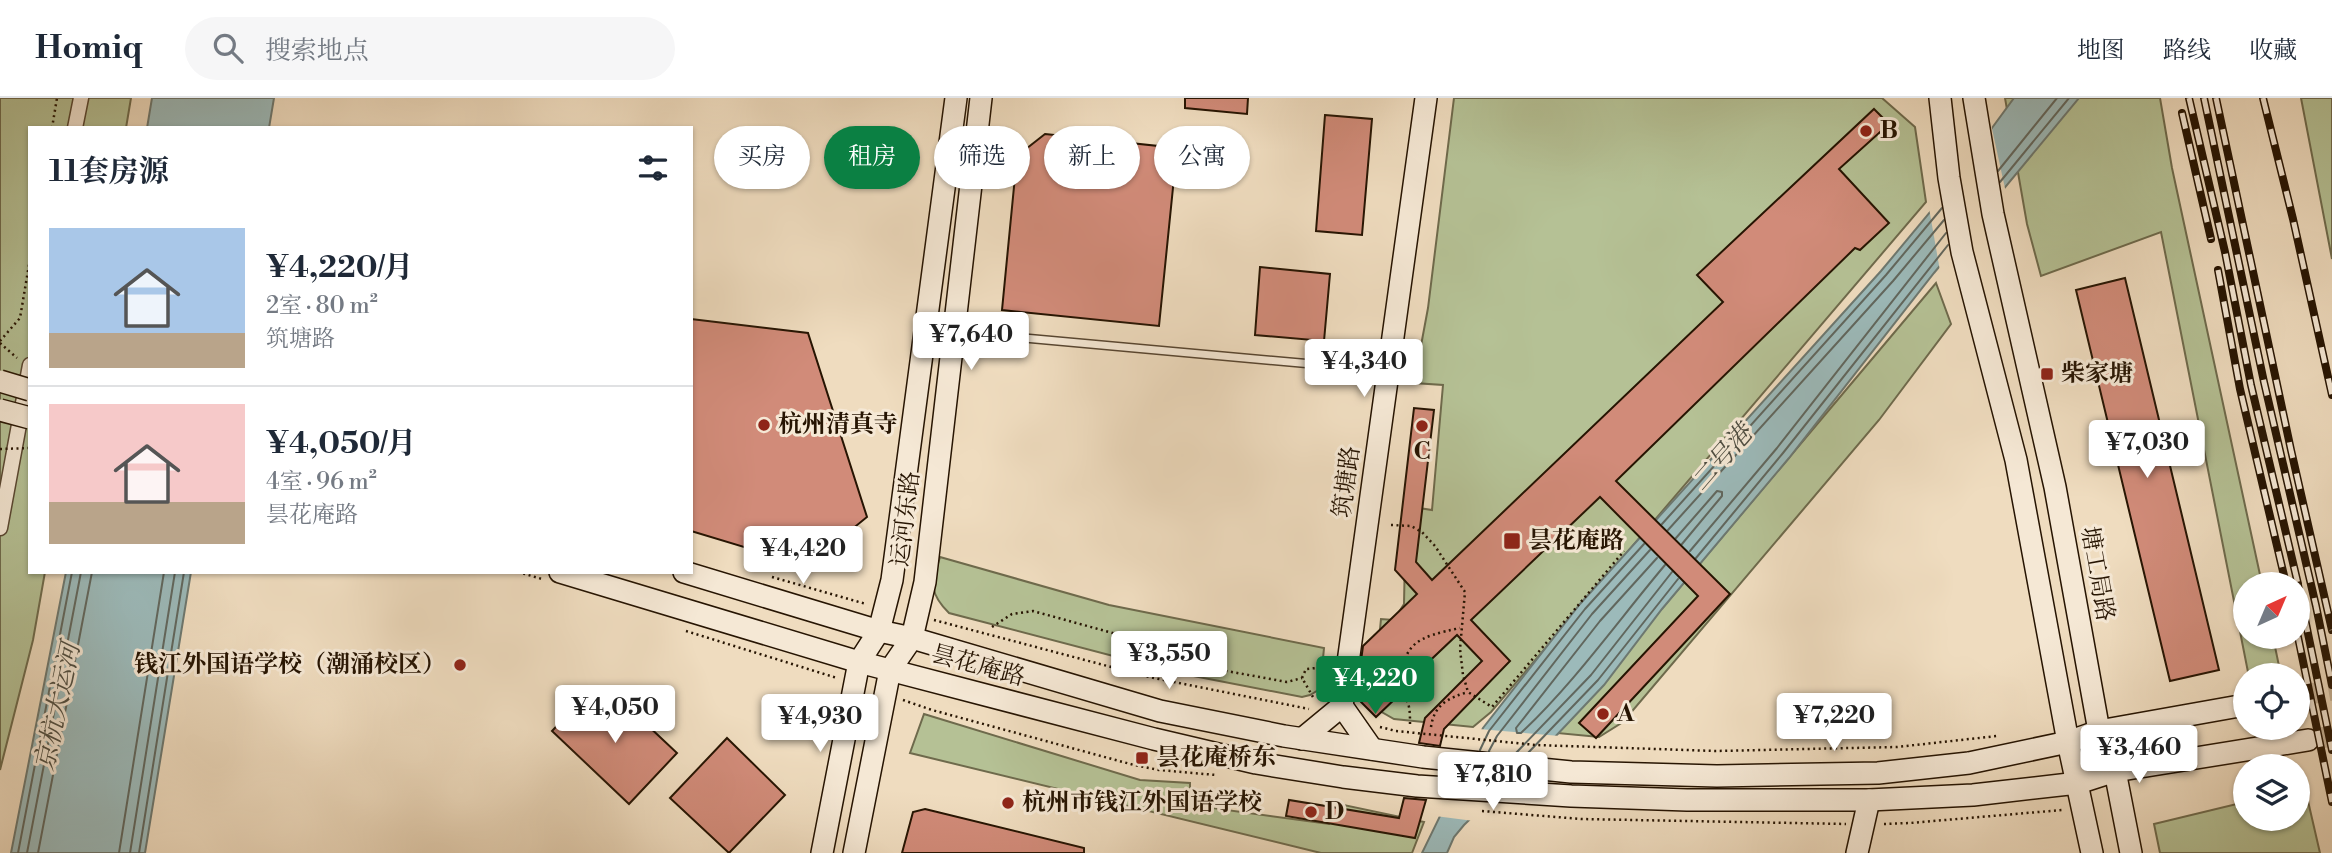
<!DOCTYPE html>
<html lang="zh">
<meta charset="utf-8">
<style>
body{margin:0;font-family:"Libre Bodoni","Noto Serif SC",serif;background:#f6f6f7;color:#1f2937;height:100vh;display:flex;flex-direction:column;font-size:26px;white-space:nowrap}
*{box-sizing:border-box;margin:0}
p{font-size:23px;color:#747a83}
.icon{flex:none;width:38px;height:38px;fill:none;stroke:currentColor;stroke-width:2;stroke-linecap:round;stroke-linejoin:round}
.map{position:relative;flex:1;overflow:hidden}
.details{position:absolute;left:28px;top:28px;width:665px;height:448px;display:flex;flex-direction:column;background:#fff;border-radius:0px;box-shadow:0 2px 5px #0004}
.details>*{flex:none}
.banner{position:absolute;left:714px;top:28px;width:665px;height:63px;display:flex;gap:14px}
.needle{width:46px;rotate:44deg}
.controls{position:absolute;left:2233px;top:474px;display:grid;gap:14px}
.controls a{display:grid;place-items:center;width:77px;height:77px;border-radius:50%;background:#fff;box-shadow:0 2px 5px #0004;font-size:35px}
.price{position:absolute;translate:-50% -60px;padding:0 16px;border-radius:7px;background:#fff;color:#222;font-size:23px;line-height:46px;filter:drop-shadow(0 2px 4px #0008)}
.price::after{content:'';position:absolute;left:50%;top:42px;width:21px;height:16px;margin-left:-10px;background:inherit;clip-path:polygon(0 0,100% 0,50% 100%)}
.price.active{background:#0b8043;color:#fff}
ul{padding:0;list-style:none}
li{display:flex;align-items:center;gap:21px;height:175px;padding:0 21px}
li+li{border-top:2px solid #e0e1e3}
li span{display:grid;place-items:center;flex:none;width:196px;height:140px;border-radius:0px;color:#555}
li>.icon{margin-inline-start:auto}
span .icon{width:84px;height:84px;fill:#fffc;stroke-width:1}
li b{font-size:30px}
h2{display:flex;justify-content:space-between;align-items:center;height:84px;padding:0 21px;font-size:30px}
.chip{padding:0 24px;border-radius:32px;background:#fff;box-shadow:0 2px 5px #0004;font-size:24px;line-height:63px}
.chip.active{background:#0b8043;color:#fff}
header{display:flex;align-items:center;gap:42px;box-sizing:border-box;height:98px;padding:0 35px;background:#fff;border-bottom:2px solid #e0e1e3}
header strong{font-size:33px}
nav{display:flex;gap:38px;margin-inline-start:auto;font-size:24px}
.search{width:490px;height:63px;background:#f6f6f7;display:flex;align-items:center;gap:18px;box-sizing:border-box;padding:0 24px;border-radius:38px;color:#747a83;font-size:26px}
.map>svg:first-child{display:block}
</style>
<header>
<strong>Homiq</strong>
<div class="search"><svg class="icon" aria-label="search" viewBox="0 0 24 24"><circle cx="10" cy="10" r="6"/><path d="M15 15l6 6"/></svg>搜索地点</div>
<nav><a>地图</a><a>路线</a><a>收藏</a></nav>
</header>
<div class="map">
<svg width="2332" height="755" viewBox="0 0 2332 755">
<rect width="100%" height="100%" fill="#efdcbf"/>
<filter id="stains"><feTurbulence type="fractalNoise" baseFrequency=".00286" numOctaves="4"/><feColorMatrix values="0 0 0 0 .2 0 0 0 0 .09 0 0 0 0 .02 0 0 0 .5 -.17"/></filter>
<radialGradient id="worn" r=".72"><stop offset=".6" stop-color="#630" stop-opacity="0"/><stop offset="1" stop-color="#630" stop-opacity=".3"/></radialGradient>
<g fill="#b5c195" stroke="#6e6a4c" stroke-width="2">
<path d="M 0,0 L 131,0 L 126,30 L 30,30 L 30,474 L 45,474 L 33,542 L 0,672 Z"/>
<path d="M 1454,0 L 1882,0 L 1915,29 L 1926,104 L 1491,614 L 1473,629 L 1394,621 L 1380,613 L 1373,602 L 1381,521 L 1394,522 L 1404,506 L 1406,408 L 1432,412 L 1443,287 L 1414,285 L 1428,210 Z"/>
<path d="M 2005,0 L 2160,0 L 2172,70 L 2262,486 L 2245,486 L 2245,539 L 2273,539 L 2279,568 L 2248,574 L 2161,134 L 2041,178 L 2027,126 Z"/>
<path d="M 2301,0 L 2332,0 L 2332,161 Z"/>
<path d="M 1936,185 L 1951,226 L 1879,322 L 1623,624 L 1599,639 L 1557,635 Z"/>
<path d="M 940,459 L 1109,507 L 1324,550 L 1320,591 L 1310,597 L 1302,599 L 1178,575 L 949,515 C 928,494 932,486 940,459 Z"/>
<path d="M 924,616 L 1140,682 L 1190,685 L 1190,707 L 1329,726 L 1344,707 L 1424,724 L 1412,755 L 1321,755 L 910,655 Z"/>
<path d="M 2305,690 L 2320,755 L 2160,755 L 2154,726 L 2245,704 L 2245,721 L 2298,721 L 2298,692 Z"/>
</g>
<g fill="#9cbaba" stroke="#6d7870" stroke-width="2">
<path d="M 152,0 L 274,0 L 269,30 L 147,30 Z"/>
<path d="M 2014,0 L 2079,0 L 1934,175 L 1789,360 L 1662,511 L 1604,587 L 1553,641 L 1464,727 L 1454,739 L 1447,755 L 1422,755 L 1483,630 L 1580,506 L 1881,173 L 1931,113 Z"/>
<path d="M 66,474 L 191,474 L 145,755 L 11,755 Z"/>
</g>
<g fill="#efdcbf">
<path d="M 1991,26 L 2006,95 L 1940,173 L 1929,110 Z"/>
<path d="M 1479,631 L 1560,638 L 1474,723 L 1435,718 Z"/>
</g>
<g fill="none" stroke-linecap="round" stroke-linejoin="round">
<g stroke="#61675e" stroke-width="2">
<path d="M 1998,73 L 2057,0"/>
<path d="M 2000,84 L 2069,0"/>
<path d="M 1662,426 L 1886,177 L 1942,110"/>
<path d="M 1668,432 L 1893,183 L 1944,122"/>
<path d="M 1676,440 L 1717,393 L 1722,394 L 1722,398 L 1682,446"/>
<path d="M 1690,453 L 1777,350 L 1946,135"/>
<path d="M 1657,460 L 1600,523 L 1516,630 L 1517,635 L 1521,635 C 1575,584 1617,524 1665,467"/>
<path d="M 1696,460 L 1783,355 L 1948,147"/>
<path d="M 1480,652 L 1489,633 L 1585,511 L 1644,446"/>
<path d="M 1489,653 L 1497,638 L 1592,516 L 1650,452"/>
<path d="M 1515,656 L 1591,577 L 1672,474"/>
<path d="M 1526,657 L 1598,582 L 1678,481"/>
<path d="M 18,755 L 72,474"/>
<path d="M 27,755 L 81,474"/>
<path d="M 38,755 L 92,474"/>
<path d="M 119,755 L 164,474"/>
<path d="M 130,755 L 175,474"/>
<path d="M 139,755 L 184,474"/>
</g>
</g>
<g fill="#d18b79" stroke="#261402" stroke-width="2">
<path d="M 1185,0 L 1248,0 L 1247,16 L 1185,10 Z"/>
<path d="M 1874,11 L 1889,26 L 1839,71 L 1889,125 L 1860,152 L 1855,150 L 1616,383 L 1730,496 L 1596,640 L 1579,625 L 1698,498 L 1600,399 L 1471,522 L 1510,563 L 1444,631 L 1440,648 L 1419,645 L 1425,620 L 1482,563 L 1457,537 L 1398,593 L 1400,596 L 1376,619 L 1356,599 L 1363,548 L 1417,496 L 1395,472 L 1414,310 L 1434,312 L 1416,464 L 1432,482 L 1723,204 L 1697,177 Z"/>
<path d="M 1325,17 L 1372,21 L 1362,137 L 1316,133 Z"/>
<path d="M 1045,36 L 1177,50 L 1159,228 L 1002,212 L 1017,58 Z"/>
<path d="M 1260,169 L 1330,176 L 1324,243 L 1255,237 Z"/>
<path d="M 2125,180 L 2219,572 L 2170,583 L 2076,192 Z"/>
<path d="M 691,221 L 808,235 L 867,419 L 807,468 L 691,433 Z"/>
<path d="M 585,598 L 628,609 L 677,655 L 629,706 L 552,633 Z"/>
<path d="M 727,640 L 785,697 L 729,755 L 670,700 Z"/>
<path d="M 1404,700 L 1426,702 L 1415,740 L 1286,718 L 1289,702 L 1399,720 Z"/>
<path d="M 925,711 L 1084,750 L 1084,755 L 902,755 L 913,714 Z"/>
</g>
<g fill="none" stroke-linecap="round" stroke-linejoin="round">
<g stroke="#c7b499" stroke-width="21" stroke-dasharray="21 10" stroke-linecap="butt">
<path d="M 2298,598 L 2332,592"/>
<path d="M 2308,642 L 2332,638"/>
</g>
<defs>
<path id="lane" d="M 955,231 L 990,237 L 1323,267"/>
<g id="street">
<path d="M 75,30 L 81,0"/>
<path d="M 0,430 L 30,267"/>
</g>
<g id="secondary">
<path d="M 1940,0 L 1949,80 L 1962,154 L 2016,362 L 2068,644 L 2092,755"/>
<path d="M 1974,0 L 1993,116 L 2055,389 L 2099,633 L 2115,673 L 2131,755"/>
<path d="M 560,474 L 859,564 L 1154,641 L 1256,665 L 1343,679 L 1417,688 L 1571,698 L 1687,702 L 1869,702 L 1973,697 L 2078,685 L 2115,673 L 2308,642"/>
<path d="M 684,474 L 879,533 L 912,540 L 1160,613 L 1284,638 L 1423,659 L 1571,674 L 1717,678 L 1878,675 L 1969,665 L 2068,644 L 2099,633 L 2245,607"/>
<path d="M 1302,641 L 1342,608"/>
<path d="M 1372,651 L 1342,608 L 1426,0"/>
<path d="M 822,755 L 859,564 L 879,533 L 892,482 L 956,0"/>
<path d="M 854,755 L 890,572 L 912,540 L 925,484 L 981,0"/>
<path d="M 1857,755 L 1869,702"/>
</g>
</defs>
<use href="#lane" stroke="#584631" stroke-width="10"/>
<use href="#street" stroke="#584631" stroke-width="17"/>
<use href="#secondary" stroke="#261402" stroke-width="24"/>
<g stroke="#261402" stroke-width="2.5" stroke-dasharray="2 3.5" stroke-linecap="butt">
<path d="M 52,30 L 57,0"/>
<path d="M 0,243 L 20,220 L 30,161"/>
<path d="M 0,245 L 17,260"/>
<path d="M 1391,427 L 1411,428 L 1422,434 L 1435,448 L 1465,494 L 1460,551 L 1463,577 L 1468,594 L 1492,609 L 1624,453"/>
<path d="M 518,474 L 542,481"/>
<path d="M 772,479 L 866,506"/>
<path d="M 934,522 L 1149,579 L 1309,611"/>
<path d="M 992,529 L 1012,516 L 1033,513 L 1156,547 L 1199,568 L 1287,584 L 1302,580"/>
<path d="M 686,533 L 837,580"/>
<path d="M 1313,599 L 1302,580 L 1306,571 L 1327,569"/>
<path d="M 903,602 L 932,612 L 1134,667 L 1159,672 L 1216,677"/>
<path d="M 1410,626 C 1410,620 1410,614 1409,609 C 1408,603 1404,599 1404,594 C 1398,544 1419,539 1460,530"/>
<path d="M 1380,629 L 1396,633 L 1536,647 L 1716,653 L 1897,649 L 1997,638"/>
<path d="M 1431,629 C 1434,607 1448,600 1468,594"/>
<path d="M 1482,713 L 1581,721 L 1846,726"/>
<path d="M 1884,726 L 1910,725 L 2062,712"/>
</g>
<use href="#lane" stroke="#f5e8d5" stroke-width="7"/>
<use href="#street" stroke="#f5e8d5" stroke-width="14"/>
<use href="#secondary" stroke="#f5e8d5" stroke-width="21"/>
<defs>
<g id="rail">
<path d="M 2189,0 L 2225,154 L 2251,287 L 2298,486"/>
<path d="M 2204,0 L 2264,284 L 2316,508 L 2332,587"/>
<path d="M 2216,0 L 2291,352 L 2332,532"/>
<path d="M 2263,0 L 2293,121 L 2332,297"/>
<path d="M 2182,15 L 2211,141"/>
<path d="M 2218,172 L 2240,291 L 2286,486"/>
<path d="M 2298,487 L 2332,652"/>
<path d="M 2298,539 L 2332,704"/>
</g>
</defs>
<use href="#rail" stroke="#261402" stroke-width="8"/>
<use href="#rail" stroke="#f5e8d5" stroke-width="5" stroke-dasharray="16" stroke-linecap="butt"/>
<defs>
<g id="secondary-bridge">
<path d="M 0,283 L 30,292"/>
<path d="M 0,312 L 30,320"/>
</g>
</defs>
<use href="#secondary-bridge" stroke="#261402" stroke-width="24" stroke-linecap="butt"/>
<path stroke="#261402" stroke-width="2.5" stroke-dasharray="2 3.5" stroke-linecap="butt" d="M 0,351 L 30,350"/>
<use href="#secondary-bridge" stroke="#f5e8d5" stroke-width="21"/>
</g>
<g fill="#8f2418" stroke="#f5e8d5" stroke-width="2.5">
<circle cx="1866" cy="33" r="7"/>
<rect x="2040" y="269" width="14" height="14" rx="3.5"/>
<circle cx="764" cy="327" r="7"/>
<circle cx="1422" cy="328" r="7"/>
<rect x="1503" y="434" width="18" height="18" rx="3.5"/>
<circle cx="460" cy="567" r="7"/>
<circle cx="1603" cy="616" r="7"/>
<rect x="1135" y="653" width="14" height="14" rx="3.5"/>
<circle cx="1008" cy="705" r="7"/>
<circle cx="1311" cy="714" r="7"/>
</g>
<g text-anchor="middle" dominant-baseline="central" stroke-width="6" stroke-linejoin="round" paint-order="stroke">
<g font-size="24" font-weight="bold" fill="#261402" stroke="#f5e8d5" text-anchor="start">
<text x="1880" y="33">B</text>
<text x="2061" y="276">柴家塘</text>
<text x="778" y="327">杭州清真寺</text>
<text x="1422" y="354" text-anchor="middle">C</text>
<text x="1528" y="443">昙花庵路</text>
<text x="446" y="567" text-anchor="end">钱江外国语学校（潮涌校区）</text>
<text x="1617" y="616">A</text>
<text x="1156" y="660">昙花庵桥东</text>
<text x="1022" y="705">杭州市钱江外国语学校</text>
<text x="1325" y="714">D</text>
</g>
<g font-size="24" fill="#261402" stroke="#f5e8d5">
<text transform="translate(1347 384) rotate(-82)">筑塘路</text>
<text transform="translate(906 421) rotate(-83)">运河东路</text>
<text transform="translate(2097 476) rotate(80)">塘工局路</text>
<text transform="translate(978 568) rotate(15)">昙花庵路</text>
</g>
<g font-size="26" font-style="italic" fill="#4f4e42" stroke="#f5e8d5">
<text transform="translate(1722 360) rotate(-49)">二号港</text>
<text transform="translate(58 609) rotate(-78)">京杭大运河</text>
</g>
</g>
<rect width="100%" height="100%" filter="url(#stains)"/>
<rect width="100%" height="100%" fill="url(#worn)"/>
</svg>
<div class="controls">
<a><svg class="needle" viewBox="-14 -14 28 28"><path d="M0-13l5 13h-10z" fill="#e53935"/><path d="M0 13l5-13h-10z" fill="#747a83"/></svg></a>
<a><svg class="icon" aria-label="locate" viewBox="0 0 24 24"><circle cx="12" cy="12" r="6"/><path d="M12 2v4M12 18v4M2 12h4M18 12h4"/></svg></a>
<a><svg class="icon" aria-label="layers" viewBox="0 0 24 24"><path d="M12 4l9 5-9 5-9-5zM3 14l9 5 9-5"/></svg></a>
</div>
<b class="price" style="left:971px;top:274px">¥7,640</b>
<b class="price" style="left:1364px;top:301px">¥4,340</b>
<b class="price" style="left:2147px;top:382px">¥7,030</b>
<b class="price" style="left:803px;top:488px">¥4,420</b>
<b class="price" style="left:1169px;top:593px">¥3,550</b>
<b class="price active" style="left:1375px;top:618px">¥4,220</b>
<b class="price" style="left:615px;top:647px">¥4,050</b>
<b class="price" style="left:1834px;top:655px">¥7,220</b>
<b class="price" style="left:820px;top:656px">¥4,930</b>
<b class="price" style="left:2139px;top:687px">¥3,460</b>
<b class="price" style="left:1493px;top:714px">¥7,810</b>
<div class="banner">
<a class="chip">买房</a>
<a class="chip active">租房</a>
<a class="chip">筛选</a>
<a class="chip">新上</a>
<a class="chip">公寓</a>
</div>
<section class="details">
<h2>11套房源<svg class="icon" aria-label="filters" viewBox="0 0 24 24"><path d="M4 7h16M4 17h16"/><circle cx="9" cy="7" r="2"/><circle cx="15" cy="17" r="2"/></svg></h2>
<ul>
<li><span style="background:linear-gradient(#a9c7e8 75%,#b9a48a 0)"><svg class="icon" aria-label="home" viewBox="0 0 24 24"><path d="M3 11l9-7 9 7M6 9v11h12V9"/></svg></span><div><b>¥4,220/月</b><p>2室 · 80 m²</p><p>筑塘路</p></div></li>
<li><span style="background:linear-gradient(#f6c9c9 70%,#b9a48a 0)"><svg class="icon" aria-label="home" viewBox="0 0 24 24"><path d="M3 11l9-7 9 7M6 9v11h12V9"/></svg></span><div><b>¥4,050/月</b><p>4室 · 96 m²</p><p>昙花庵路</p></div></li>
</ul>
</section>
</div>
